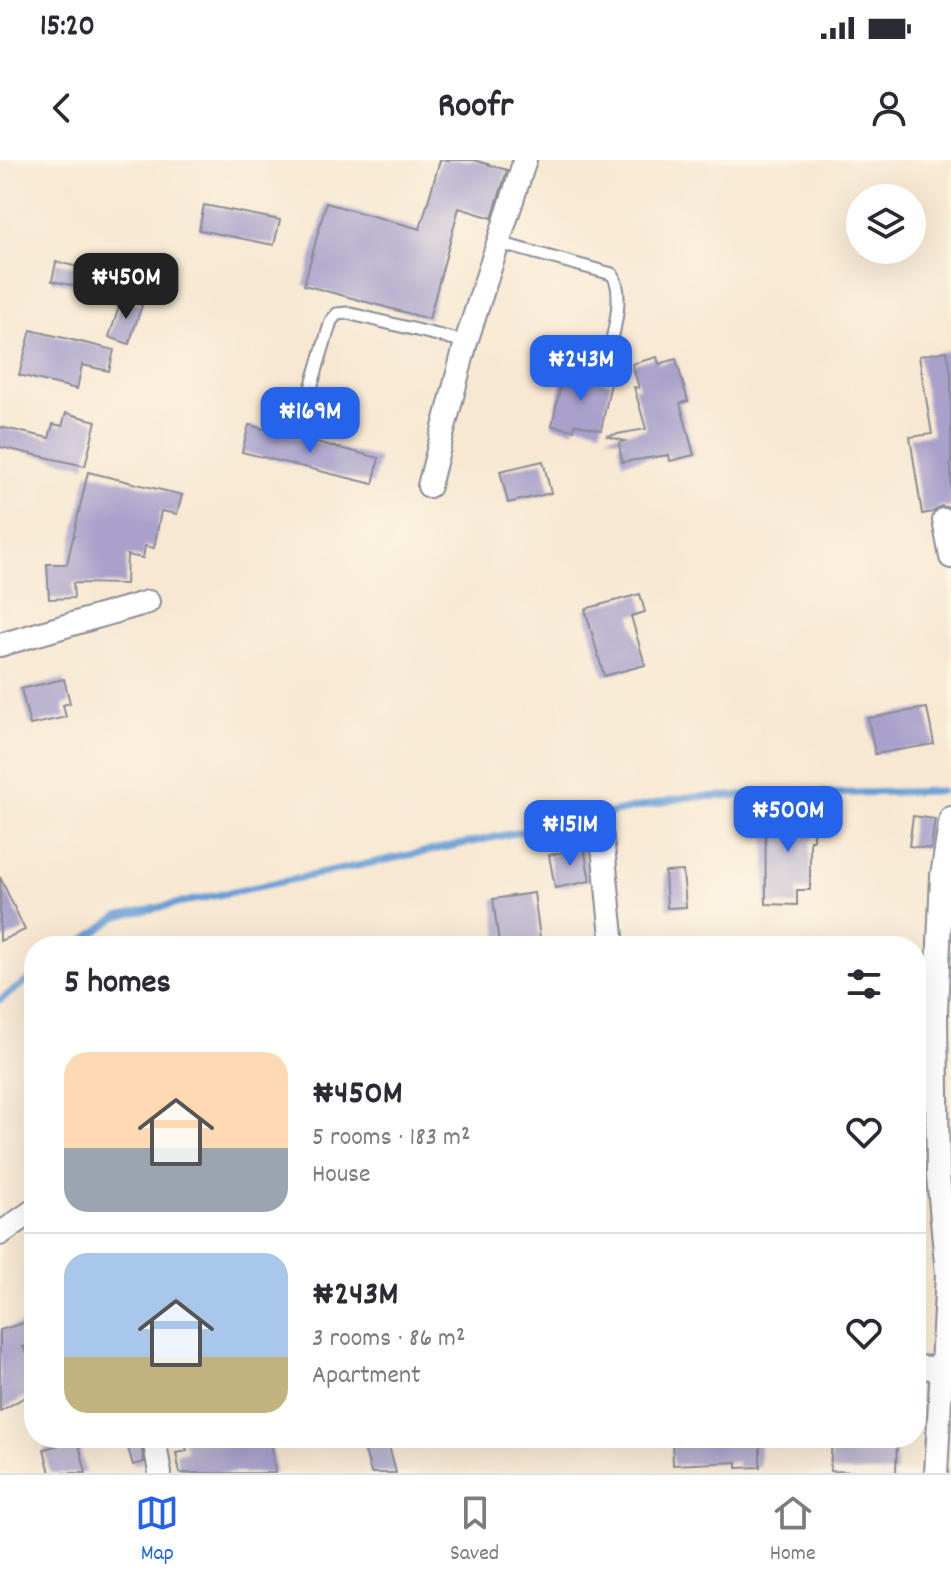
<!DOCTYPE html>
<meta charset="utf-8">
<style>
body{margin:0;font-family:Dekko,sans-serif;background:#f7f7f7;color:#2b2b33;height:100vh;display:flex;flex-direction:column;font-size:30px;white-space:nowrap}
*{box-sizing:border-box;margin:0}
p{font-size:26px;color:#7c7c81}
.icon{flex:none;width:44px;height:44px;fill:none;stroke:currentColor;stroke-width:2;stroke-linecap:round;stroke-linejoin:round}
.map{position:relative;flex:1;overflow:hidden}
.sheet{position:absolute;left:24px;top:776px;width:902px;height:512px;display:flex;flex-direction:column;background:#fff;border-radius:32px;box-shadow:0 8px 32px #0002}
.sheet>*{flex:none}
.tools{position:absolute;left:846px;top:24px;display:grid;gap:16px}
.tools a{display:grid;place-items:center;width:80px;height:80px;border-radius:50%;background:#fff;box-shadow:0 8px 32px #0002;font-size:40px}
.price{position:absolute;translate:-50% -68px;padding:0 18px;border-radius:16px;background:#2563eb;color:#fff;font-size:26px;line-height:52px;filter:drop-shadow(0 2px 4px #0008)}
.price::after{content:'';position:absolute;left:50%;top:48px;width:24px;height:18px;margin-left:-12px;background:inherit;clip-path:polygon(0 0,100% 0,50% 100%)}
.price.current{background:#222;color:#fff}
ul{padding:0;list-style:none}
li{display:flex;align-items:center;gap:24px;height:200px;padding:0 40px}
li+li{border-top:2px solid #e1e1e2}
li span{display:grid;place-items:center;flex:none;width:224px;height:160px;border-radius:24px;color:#555}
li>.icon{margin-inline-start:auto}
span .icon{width:96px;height:96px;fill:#fffc;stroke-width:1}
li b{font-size:34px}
h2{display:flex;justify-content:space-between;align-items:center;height:96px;padding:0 40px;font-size:34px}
.status{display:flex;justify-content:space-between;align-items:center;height:56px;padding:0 40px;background:#fff;direction:ltr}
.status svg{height:22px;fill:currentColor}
header{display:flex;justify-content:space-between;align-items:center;height:104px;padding:0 40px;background:#fff;font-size:36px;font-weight:800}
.dock{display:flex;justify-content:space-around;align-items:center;height:112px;border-top:2px solid #e1e1e2;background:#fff;font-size:22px;color:#7c7c81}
.dock a{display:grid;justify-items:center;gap:4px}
.dock .current{color:#2563eb}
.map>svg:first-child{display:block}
</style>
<div class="status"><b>15:20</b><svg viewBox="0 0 49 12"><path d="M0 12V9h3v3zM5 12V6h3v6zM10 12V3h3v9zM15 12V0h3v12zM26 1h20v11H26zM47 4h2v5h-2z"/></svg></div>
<header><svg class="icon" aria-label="back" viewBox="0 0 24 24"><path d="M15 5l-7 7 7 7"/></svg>Roofr<svg class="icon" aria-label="person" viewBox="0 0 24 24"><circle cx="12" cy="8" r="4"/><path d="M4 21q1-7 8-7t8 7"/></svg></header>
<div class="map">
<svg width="951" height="1313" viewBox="0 0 951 1313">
<rect width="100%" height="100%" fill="#fcf5e5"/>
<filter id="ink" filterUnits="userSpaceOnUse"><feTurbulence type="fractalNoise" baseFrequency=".0125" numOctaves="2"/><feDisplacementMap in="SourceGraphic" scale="16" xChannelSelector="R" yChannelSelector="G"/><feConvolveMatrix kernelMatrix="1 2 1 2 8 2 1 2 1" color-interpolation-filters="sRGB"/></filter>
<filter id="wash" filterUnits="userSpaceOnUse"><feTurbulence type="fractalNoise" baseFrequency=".006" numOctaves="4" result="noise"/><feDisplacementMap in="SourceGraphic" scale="32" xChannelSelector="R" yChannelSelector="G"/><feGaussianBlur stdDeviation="1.8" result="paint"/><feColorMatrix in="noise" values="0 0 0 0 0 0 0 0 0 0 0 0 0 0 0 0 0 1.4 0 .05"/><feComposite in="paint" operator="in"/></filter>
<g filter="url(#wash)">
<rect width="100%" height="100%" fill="#f8e8d1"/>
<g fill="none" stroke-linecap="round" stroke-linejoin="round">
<g stroke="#699fd6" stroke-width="7">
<path d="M 76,786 L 118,756 L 687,637 L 941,631"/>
<path d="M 0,840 L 34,816"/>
</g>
</g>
<g id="blocks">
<g fill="#a9a1cb">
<path d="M 440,0 L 474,0 L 507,10 L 492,58 L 459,48 L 429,159 L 304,125 L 326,43 L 420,69 Z"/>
<path d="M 204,45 L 280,60 L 274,85 L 199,70 Z"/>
<path d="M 56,102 L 140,120 L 136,139 L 52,121 Z"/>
<path d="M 122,138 L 142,145 L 129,184 L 109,177 Z"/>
<path d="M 31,170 L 114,190 L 109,211 L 82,205 L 77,229 L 19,215 Z"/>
<path d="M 947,191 L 951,214 L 951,348 L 941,346 L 933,352 L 922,354 L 910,277 L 932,274 L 919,196 Z"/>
<path d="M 657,197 L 659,204 L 676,199 L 688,241 L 680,243 L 694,295 L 670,301 L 669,295 L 622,302 L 619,283 L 625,281 L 606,276 L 646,269 L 634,227 L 639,228 L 632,204 Z"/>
<path d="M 563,214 L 611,223 L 601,270 L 575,264 L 574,270 L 552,266 Z"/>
<path d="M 66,253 L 96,261 L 85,306 L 0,287 L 0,267 L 49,278 L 53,264 L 62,266 Z"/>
<path d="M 249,265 L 379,298 L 373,324 L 242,292 Z"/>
<path d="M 543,301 L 551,333 L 508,343 L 500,311 Z"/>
<path d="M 88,312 L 182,335 L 177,354 L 161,351 L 154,388 L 145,386 L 143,398 L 127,395 L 126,424 L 73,423 L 74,438 L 49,439 L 47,404 L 67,404 Z"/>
<path d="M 640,434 L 645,452 L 631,456 L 645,505 L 604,516 L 585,449 Z"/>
<path d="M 64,519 L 70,543 L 63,545 L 66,557 L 30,565 L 21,529 Z"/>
<path d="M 927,548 L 934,584 L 875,594 L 868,558 Z"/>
<path d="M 765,649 L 814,651 L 813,680 L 810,680 L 810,730 L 797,730 L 797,745 L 766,744 Z"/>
<path d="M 913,656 L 935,659 L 931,689 L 909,686 Z"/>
<path d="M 584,688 L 590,721 L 555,728 L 549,695 Z"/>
<path d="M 683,711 L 686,747 L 667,748 L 665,712 Z"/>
<path d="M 0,717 L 25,770 L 0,781 Z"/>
<path d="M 534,733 L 540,778 L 499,783 L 493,739 Z"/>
<path d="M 34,1160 L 34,1183 L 23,1187 L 33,1204 L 28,1207 L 34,1218 L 34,1232 L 0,1251 L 0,1170 Z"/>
<path d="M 125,1278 L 140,1278 L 144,1302 L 133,1305 Z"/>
<path d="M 183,1278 L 271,1278 L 275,1313 L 180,1313 L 176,1293 L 187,1291 Z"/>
<path d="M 387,1278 L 396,1313 L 371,1313 L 363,1283 Z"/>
<path d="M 672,1278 L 760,1278 L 760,1307 L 737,1308 L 737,1302 L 673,1305 Z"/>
<path d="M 832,1278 L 897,1279 L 896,1313 L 830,1311 Z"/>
<path d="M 78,1280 L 86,1313 L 50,1313 L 44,1289 Z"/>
</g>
</g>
</g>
<g filter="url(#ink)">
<use href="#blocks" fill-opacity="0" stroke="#8a8c98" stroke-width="2"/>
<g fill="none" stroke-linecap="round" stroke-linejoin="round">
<defs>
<g id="service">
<path d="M 499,83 L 612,114 C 627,134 610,185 605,209"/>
<path d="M 299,268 L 331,161 L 337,154 L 347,153 L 466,182"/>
</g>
<g id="minor">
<path d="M 429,326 L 466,182 L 525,0"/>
<path d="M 944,360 L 951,397"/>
<path d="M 0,485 L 148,442"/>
<path d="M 602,677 L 613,786"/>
<path d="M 0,1074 L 34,1050"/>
<path d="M 916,1207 L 951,1209"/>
<path d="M 154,1278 L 160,1313"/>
<path d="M 936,1313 L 947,1114 L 938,1016 L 936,851 L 942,716 L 951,658"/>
</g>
</defs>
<use href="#service" stroke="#8a8c98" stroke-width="15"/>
<use href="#minor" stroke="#8a8c98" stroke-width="26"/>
<use href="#service" stroke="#fff" stroke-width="11"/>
<use href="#minor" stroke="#fff" stroke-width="22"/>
</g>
</g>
</svg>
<div class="tools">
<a><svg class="icon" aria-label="layers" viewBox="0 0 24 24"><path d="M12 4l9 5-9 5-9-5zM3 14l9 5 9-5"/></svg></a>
</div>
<b class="price current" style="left:126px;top:161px">₦450M</b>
<b class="price" style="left:581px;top:243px">₦243M</b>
<b class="price" style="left:310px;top:295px">₦169M</b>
<b class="price" style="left:788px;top:694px">₦500M</b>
<b class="price" style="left:570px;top:708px">₦151M</b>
<section class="sheet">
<h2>5 homes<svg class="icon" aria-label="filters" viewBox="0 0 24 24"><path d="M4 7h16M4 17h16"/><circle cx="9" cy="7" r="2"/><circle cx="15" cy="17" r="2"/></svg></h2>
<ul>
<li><span style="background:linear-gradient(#ffd9b3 60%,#9aa5b1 0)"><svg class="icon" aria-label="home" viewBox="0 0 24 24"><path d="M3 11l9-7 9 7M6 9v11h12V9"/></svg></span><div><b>₦450M</b><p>5 rooms · 183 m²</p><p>House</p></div><svg class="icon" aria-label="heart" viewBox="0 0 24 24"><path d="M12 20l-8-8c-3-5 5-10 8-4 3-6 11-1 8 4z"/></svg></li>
<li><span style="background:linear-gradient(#a9c7e8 65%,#c2b280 0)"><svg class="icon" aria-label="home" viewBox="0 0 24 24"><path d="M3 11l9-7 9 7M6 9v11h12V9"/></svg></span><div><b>₦243M</b><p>3 rooms · 86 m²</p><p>Apartment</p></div><svg class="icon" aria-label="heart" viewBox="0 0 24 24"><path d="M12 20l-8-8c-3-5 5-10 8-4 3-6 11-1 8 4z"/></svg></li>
</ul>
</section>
</div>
<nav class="dock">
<a class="current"><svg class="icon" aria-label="map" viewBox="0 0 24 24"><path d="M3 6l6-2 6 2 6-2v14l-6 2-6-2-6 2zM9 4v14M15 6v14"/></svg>Map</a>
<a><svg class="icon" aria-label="saved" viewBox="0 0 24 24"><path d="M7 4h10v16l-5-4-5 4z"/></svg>Saved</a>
<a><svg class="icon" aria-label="home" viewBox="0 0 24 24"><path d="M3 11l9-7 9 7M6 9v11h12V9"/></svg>Home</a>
</nav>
